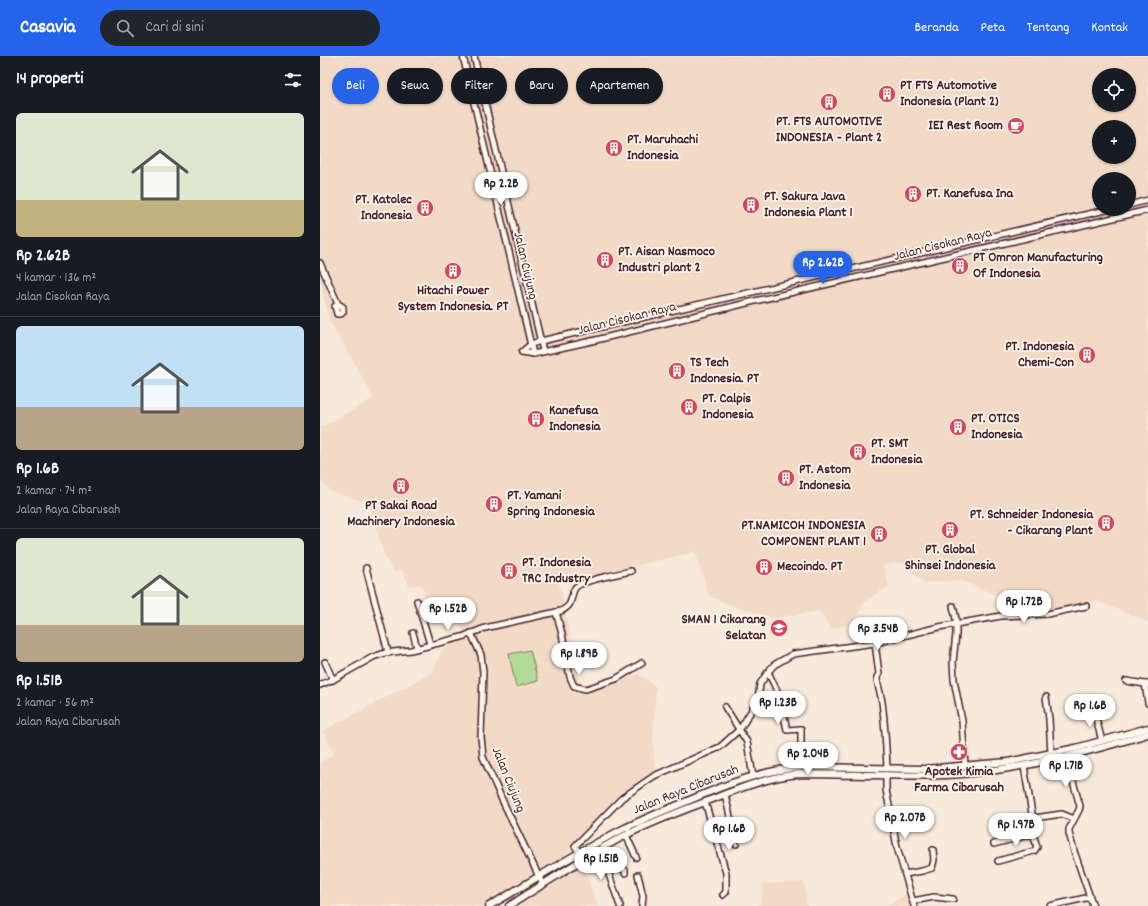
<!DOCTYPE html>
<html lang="id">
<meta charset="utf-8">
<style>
body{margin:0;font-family:Dekko,sans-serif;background:#20242c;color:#f1f3f6;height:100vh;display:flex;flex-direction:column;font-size:15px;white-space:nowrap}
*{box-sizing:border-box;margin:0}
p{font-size:13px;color:#9ea1a6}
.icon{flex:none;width:22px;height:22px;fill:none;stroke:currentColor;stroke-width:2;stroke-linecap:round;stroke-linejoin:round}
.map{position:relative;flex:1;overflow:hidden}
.sheet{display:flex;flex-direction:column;background:#171b24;width:320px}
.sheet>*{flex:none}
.guide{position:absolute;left:12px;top:12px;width:380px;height:36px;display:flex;gap:8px}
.fabs{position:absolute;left:772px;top:12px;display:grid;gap:8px}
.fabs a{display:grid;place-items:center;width:44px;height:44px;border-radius:50%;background:#171b24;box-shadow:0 1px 3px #0004;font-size:20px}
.price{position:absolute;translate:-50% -34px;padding:0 9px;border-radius:14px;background:#fff;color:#222;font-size:13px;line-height:26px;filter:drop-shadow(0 1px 2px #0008)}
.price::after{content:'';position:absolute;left:50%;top:24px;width:12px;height:9px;margin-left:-6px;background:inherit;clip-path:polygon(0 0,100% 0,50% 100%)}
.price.selected{background:#2563eb;color:#fff}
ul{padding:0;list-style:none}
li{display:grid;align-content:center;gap:8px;height:212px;padding:0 16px}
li+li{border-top:1px solid #363941}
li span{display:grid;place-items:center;height:124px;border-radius:6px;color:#555}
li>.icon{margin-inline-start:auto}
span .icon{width:72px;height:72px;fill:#fffc;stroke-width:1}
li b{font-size:17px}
h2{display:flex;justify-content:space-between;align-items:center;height:48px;padding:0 16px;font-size:17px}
.chip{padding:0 14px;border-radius:18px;background:#171b24;box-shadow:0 1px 3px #0004;font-size:14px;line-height:36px}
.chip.selected{background:#2563eb;color:#fff}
header{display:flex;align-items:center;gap:24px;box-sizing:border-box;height:56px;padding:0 20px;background:#2563eb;color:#fff}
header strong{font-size:19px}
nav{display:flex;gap:22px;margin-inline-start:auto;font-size:14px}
.search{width:280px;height:36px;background:#20242c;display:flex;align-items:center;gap:10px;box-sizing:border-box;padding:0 14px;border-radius:22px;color:#9ea1a6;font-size:15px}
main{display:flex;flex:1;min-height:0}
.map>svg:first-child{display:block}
</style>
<header>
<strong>Casavia</strong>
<div class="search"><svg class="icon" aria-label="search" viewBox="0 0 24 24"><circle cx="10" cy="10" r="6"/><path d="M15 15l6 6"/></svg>Cari di sini</div>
<nav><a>Beranda</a><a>Peta</a><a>Tentang</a><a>Kontak</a></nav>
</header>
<main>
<section class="sheet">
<h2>14 properti<svg class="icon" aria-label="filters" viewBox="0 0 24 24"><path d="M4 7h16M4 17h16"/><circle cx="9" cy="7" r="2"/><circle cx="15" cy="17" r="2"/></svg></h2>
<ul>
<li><span style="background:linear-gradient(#dfe7d0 70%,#c2b280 0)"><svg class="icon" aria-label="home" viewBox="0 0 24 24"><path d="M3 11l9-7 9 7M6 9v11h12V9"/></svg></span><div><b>Rp 2.62B</b><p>4 kamar · 136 m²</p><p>Jalan Cisokan Raya</p></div></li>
<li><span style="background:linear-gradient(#bfe0f5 65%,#b9a48a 0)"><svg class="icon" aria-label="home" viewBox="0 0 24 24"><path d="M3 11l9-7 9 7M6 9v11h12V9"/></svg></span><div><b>Rp 1.6B</b><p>2 kamar · 74 m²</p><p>Jalan Raya Cibarusah</p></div></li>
<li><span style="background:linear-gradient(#dfe7d0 70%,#b9a48a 0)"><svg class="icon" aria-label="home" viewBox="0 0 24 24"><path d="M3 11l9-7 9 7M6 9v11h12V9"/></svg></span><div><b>Rp 1.51B</b><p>2 kamar · 56 m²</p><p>Jalan Raya Cibarusah</p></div></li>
</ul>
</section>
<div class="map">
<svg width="828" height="850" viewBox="0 0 828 850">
<rect width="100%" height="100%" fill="#f7eadb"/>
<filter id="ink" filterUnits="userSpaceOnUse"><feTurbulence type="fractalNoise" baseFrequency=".025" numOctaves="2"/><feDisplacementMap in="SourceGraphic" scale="8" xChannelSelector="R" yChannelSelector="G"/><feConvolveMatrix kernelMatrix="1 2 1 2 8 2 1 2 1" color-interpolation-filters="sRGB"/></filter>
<g filter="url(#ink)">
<g fill="#f2dac7" fill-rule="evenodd">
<path d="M 0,0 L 828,0 L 828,566 L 777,545 L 714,555 L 640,524 L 604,527 L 581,506 L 563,510 L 569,530 L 544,546 L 533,568 L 511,573 L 499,555 L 455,562 L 415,551 L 389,540 L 375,496 L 239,527 L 261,632 L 319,618 L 336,631 L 333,681 L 335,719 L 302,742 L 249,796 L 164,850 L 0,850 L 0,707 L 14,698 L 3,675 L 113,616 L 122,594 L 145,580 L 135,555 L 122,558 L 118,545 L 107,548 L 102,528 L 89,530 L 82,513 L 75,517 L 66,504 L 48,447 L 12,436 L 0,424 L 0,372 L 54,342 L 9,264 L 0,223 ZM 779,19 L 809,19 L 809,49 L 779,49 ZM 779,71 L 809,71 L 809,101 L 779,101 ZM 779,123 L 809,123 L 809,153 L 779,153 Z"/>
<path d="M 262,807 L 278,850 L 199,850 L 214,840 Z"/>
<path d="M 484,826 L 487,850 L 438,850 L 442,843 L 443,828 Z"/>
<path d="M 589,837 L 594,850 L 566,850 Z"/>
</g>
<path fill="#b2db97" stroke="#7e7d61" d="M 210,594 L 218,625 L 196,631 L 189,598 Z"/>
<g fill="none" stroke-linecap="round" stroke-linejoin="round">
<defs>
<g id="minor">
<path d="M 143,0 L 213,298"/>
<path d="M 154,0 L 223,295"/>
<path d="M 809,149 L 828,144"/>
<path d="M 0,207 L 18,248 L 23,251 L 23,256 L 21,258 L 17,258 L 15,250 L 18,248"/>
<path d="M 202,296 L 213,298 L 276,284 L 435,245 L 828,154"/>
<path d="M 202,296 L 211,288 L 221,285 L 790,153"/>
<path d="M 46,512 L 68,596"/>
<path d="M 97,545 L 110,588"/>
<path d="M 633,550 L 636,563 L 636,578 L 633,606 L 634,624 L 642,665 L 645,710"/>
<path d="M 236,556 L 242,578 L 250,621 L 254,630 L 257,631 L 266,633 L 296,623 L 322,607"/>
<path d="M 93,577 L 97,592"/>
<path d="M 151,577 L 161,599 L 163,616 L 161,681 L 163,701 L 184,748 L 223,829"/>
<path d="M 555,587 L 559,618 L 557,621 C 557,629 561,638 562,646 C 565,668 566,690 567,712"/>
<path d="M 5,606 L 13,624"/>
<path d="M 448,616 L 460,641 L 467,674 L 481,673 L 481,711"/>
<path d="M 806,625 L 825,628"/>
<path d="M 828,628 L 825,628 L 828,647"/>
<path d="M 0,629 L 14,623 L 53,601 L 65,597 L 91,594 L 142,581 L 165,572 L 241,555 C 255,548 249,542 255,532 C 259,525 302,517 311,515"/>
<path d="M 726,641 L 729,663 L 731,697"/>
<path d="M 405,651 L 427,686 L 433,720"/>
<path d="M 774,655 L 782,685"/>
<path d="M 746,701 L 760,750 L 759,754 L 749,773 L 749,777 L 754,795 L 773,850"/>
<path d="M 566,719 L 566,734 L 577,791 L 594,850"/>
<path d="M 405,738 L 416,788"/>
<path d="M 385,746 L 406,817 L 406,836 L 403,839"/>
<path d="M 714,762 L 742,758 L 754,763"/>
<path d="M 306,779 L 316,801"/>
<path d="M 674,788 L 712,778 L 715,776 L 704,710"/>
<path d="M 280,793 L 300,850"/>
<path d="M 260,797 L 255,790 L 302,742 L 334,720 L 400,691 L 420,673 L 438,644 L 440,628 L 448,616 L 454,609 L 473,598 L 555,587 L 619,571 L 681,560 L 727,558 L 766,550"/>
<path d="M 678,805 L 714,795 L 717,791 L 713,778"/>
<path d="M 287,815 L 301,812 L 305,814 L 305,817"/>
<path d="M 585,818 L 602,815 L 612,812 L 614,804 L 613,794"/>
<path d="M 318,819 L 323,840 L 322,850"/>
<path d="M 593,845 L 614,841 L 633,843"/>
<path d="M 730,850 L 770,841"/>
</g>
<g id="tertiary">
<path d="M 169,850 C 214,824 257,796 303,773 C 325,762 348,753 370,744 C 407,728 443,714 483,711 L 604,713 L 688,706 L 756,692 L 828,672"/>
<path d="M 189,850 C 227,826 264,801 304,780 C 330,767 358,756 385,746 C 416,734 446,721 479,718 C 528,718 578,721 627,719 C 696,715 762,698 828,678"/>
</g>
</defs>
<use href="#minor" stroke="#4a1f2b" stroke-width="8"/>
<use href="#tertiary" stroke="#4a1f2b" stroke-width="9"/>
<use href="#minor" stroke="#fbf7ec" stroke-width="5"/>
<use href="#tertiary" stroke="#fbf7ec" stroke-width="6"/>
</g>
</g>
<defs>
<symbol id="building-disc" viewBox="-11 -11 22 22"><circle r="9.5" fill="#d1495b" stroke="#fbf7ec"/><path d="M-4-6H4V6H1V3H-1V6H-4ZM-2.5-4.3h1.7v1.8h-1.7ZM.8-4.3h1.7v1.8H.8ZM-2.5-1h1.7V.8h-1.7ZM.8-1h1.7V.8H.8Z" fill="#fff"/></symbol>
<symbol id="cafe-disc" viewBox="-11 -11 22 22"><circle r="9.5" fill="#d1495b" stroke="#fbf7ec"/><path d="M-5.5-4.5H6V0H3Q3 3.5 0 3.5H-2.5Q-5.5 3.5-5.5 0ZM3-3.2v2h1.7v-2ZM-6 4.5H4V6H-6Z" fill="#fff"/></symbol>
<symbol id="school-disc" viewBox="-11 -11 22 22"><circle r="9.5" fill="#d1495b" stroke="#fbf7ec"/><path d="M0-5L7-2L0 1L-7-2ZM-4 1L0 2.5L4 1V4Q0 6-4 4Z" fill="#fff"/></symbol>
<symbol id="pharmacy-disc" viewBox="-11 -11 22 22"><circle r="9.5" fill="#d1495b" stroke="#fbf7ec"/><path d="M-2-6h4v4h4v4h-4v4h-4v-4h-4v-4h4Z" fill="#fff"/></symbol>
</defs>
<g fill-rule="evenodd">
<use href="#building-disc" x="557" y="28" width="20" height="20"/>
<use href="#building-disc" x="499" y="36" width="20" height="20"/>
<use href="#cafe-disc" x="686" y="60" width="20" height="20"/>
<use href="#building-disc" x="284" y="82" width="20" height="20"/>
<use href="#building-disc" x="583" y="128" width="20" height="20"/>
<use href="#building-disc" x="421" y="139" width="20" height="20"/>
<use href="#building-disc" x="95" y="142" width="20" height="20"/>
<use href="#building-disc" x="275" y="194" width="20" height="20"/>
<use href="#building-disc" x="630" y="200" width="20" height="20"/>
<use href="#building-disc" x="123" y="205" width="20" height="20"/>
<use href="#building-disc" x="757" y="289" width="20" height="20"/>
<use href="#building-disc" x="347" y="305" width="20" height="20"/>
<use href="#building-disc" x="359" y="341" width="20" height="20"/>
<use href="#building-disc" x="206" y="353" width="20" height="20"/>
<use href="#building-disc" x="628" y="361" width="20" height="20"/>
<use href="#building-disc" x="528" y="386" width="20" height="20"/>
<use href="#building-disc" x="456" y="412" width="20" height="20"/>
<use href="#building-disc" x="71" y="420" width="20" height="20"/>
<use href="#building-disc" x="164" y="438" width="20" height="20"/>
<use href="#building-disc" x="776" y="457" width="20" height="20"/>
<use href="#building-disc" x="620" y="464" width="20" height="20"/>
<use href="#building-disc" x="549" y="468" width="20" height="20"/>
<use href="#building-disc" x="434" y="501" width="20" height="20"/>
<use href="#building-disc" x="179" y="505" width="20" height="20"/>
<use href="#school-disc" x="449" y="562" width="20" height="20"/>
<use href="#pharmacy-disc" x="629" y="686" width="20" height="20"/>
</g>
<g text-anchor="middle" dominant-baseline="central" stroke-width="3.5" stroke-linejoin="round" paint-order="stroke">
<g font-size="14" font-weight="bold" fill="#4a1f2b" stroke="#fbf7ec" text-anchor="start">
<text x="580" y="30">PT FTS Automotive<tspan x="580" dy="16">Indonesia (Plant 2)</tspan></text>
<text x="509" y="66" text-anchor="middle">PT. FTS AUTOMOTIVE<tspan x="509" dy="16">INDONESIA - Plant 2</tspan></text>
<text x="683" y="70" text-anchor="end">IEI Rest Room</text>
<text x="307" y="84">PT. Maruhachi<tspan x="307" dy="16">Indonesia</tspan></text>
<text x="606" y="138">PT. Kanefusa Ina</text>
<text x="444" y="141">PT. Sakura Java<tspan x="444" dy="16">Indonesia Plant 1</tspan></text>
<text x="92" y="144" text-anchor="end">PT. Katolec<tspan x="92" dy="16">Indonesia</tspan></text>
<text x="298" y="196">PT. Aisan Nasmoco<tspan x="298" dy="16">Industri plant 2</tspan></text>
<text x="653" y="202">PT Omron Manufacturing<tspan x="653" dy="16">Of Indonesia</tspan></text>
<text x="133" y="235" text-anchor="middle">Hitachi Power<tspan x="133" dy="16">System Indonesia. PT</tspan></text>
<text x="754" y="291" text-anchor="end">PT. Indonesia<tspan x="754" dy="16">Chemi-Con</tspan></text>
<text x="370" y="307">TS Tech<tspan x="370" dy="16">Indonesia. PT</tspan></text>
<text x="382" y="343">PT. Calpis<tspan x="382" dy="16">Indonesia</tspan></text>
<text x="229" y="355">Kanefusa<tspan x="229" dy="16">Indonesia</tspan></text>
<text x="651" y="363">PT. OTICS<tspan x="651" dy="16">Indonesia</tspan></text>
<text x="551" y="388">PT. SMT<tspan x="551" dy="16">Indonesia</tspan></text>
<text x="479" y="414">PT. Astom<tspan x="479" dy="16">Indonesia</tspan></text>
<text x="187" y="440">PT. Yamani<tspan x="187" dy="16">Spring Indonesia</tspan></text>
<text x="81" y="450" text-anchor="middle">PT Sakai Road<tspan x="81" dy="16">Machinery Indonesia</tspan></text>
<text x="773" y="459" text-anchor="end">PT. Schneider Indonesia<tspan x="773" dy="16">- Cikarang Plant</tspan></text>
<text x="546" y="470" text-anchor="end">PT.NAMICOH INDONESIA<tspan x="546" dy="16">COMPONENT PLANT 1</tspan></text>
<text x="630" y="494" text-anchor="middle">PT. Global<tspan x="630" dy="16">Shinsei Indonesia</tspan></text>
<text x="202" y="507">PT. Indonesia<tspan x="202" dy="16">TRC Industry</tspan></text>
<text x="457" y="511">Mecoindo. PT</text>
<text x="446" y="564" text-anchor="end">SMAN 1 Cikarang<tspan x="446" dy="16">Selatan</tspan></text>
<text x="639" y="716" text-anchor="middle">Apotek Kimia<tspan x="639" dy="16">Farma Cibarusah</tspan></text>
</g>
<g font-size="14" fill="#4a1f2b" stroke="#fbf7ec">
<text transform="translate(623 189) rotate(-14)">Jalan Cisokan Raya</text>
<text transform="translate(205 210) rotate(77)">Jalan Ciujung</text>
<text transform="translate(307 263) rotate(-14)">Jalan Cisokan Raya</text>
<text transform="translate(188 724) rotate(68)">Jalan Ciujung</text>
<text transform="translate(366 734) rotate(-22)">Jalan Raya Cibarusah</text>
</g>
</g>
</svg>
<div class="fabs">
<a><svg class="icon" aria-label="locate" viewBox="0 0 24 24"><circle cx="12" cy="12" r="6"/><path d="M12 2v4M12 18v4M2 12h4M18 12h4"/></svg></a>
<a>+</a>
<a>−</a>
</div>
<b class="price" style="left:181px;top:150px">Rp 2.2B</b>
<b class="price selected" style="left:503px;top:229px">Rp 2.62B</b>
<b class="price" style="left:704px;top:568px">Rp 1.72B</b>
<b class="price" style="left:128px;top:575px">Rp 1.52B</b>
<b class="price" style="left:558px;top:595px">Rp 3.54B</b>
<b class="price" style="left:259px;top:620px">Rp 1.89B</b>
<b class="price" style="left:458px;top:669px">Rp 1.23B</b>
<b class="price" style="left:770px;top:672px">Rp 1.6B</b>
<b class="price" style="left:488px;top:720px">Rp 2.04B</b>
<b class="price" style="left:746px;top:732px">Rp 1.71B</b>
<b class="price" style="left:585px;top:784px">Rp 2.07B</b>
<b class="price" style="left:696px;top:791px">Rp 1.97B</b>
<b class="price" style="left:409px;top:795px">Rp 1.6B</b>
<b class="price" style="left:281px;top:825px">Rp 1.51B</b>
<div class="guide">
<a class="chip selected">Beli</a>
<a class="chip">Sewa</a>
<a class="chip">Filter</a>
<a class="chip">Baru</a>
<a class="chip">Apartemen</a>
</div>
</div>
</main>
